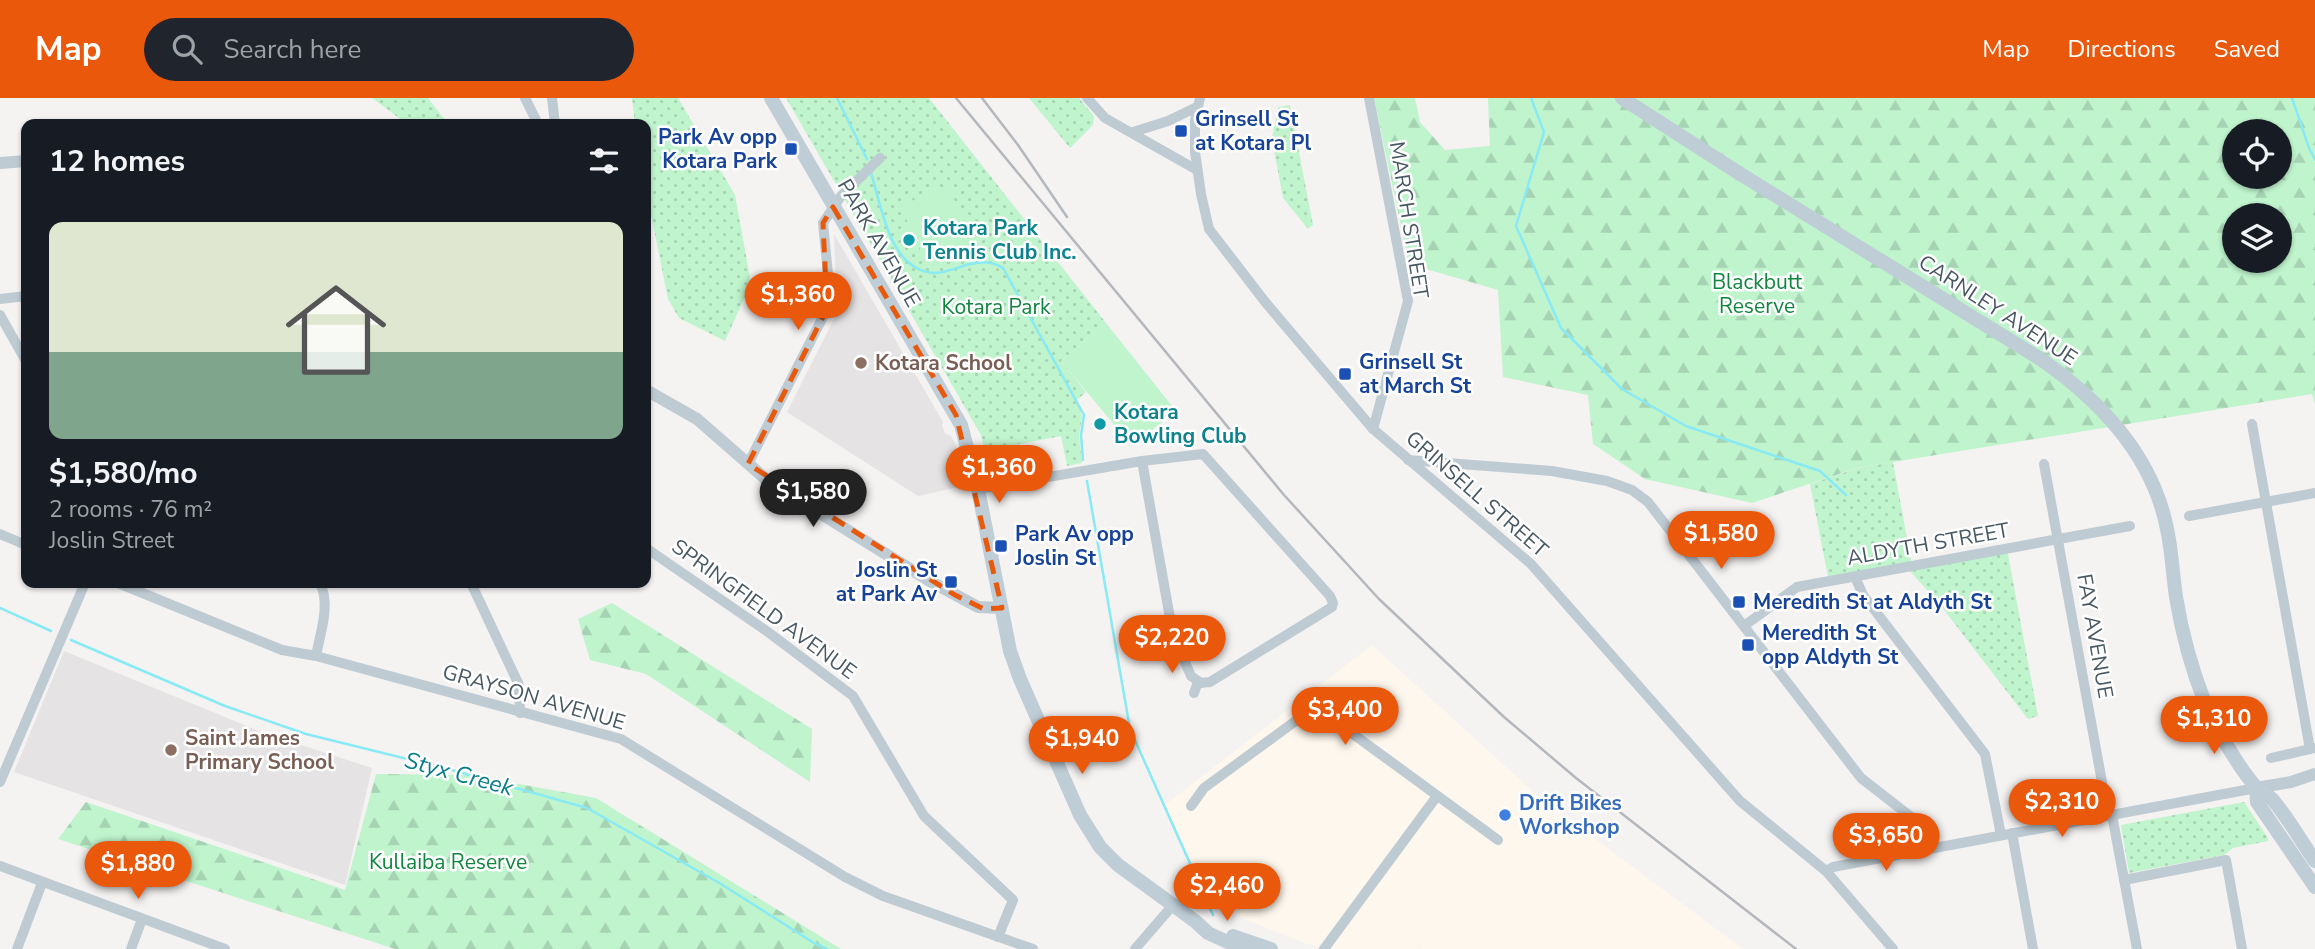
<!DOCTYPE html>
<meta charset="utf-8">
<style>
body{margin:0;font-family:"Nunito Sans",sans-serif;background:#20242c;color:#f1f3f6;height:100vh;display:flex;flex-direction:column;font-size:26px;white-space:nowrap}
*{box-sizing:border-box;margin:0}
p{font-size:23px;color:#9ea1a6}
.icon{flex:none;width:38px;height:38px;fill:none;stroke:currentColor;stroke-width:2;stroke-linecap:round;stroke-linejoin:round}
.map{position:relative;flex:1;overflow:hidden}
.panel{position:absolute;left:21px;top:21px;width:630px;height:469px;display:flex;flex-direction:column;background:#171b24;border-radius:14px;box-shadow:0 2px 5px #0004}
.panel>*{flex:none}
.controls{position:absolute;left:2222px;top:21px;display:grid;gap:14px}
.controls a{display:grid;place-items:center;width:70px;height:70px;border-radius:50%;background:#171b24;box-shadow:0 2px 5px #0004;font-size:35px}
.price{position:absolute;translate:-50% -60px;padding:0 16px;border-radius:24px;background:#ea580c;color:#fff;font-size:23px;line-height:46px;filter:drop-shadow(0 2px 4px #0008)}
.price::after{content:'';position:absolute;left:50%;top:42px;width:21px;height:16px;margin-left:-10px;background:inherit;clip-path:polygon(0 0,100% 0,50% 100%)}
.price.selected{background:#222;color:#fff}
ul{padding:0;list-style:none}
li{display:grid;align-content:center;gap:14px;height:371px;padding:0 28px}
li+li{border-top:2px solid #363941}
li span{display:grid;place-items:center;height:217px;border-radius:14px;color:#555}
li>.icon{margin-inline-start:auto}
span .icon{width:126px;height:126px;fill:#fffc;stroke-width:1}
li b{font-size:30px}
h2{display:flex;justify-content:space-between;align-items:center;height:84px;padding:0 28px;font-size:30px}
header{display:flex;align-items:center;gap:42px;box-sizing:border-box;height:98px;padding:0 35px;background:#ea580c;color:#fff}
header strong{font-size:33px}
nav{display:flex;gap:38px;margin-inline-start:auto;font-size:24px}
.search{width:490px;height:63px;background:#20242c;display:flex;align-items:center;gap:18px;box-sizing:border-box;padding:0 24px;border-radius:38px;color:#9ea1a6;font-size:26px}
.map>svg:first-child{display:block}
</style>
<header>
<strong>Map</strong>
<div class="search"><svg class="icon" aria-label="search" viewBox="0 0 24 24"><circle cx="10" cy="10" r="6"/><path d="M15 15l6 6"/></svg>Search here</div>
<nav><a>Map</a><a>Directions</a><a>Saved</a></nav>
</header>
<div class="map">
<svg width="2315" height="851" viewBox="0 0 2315 851">
<defs>
<pattern id="grass-dots" width="8" height="8" patternUnits="userSpaceOnUse" patternTransform="scale(1.75)"><rect width="8" height="8" fill="#bff4cd"/><path d="M2 2h.1M6 6h.1" fill="none" stroke="#a6d3b3" stroke-width="1.8" stroke-linecap="round"/></pattern>
<pattern id="forest-firs" width="22" height="20" patternUnits="userSpaceOnUse" patternTransform="scale(1.75)"><rect width="22" height="20" fill="#bff4cd"/><path d="M5 1l3.5 6h-7zM16 11l3.5 6h-7z" fill="#a6d3b3"/></pattern>
</defs>
<rect width="100%" height="100%" fill="#f5f2f2"/>
<path fill="#fef7ed" d="M 1372,547 L 1538,698 L 1743,851 L 1418,851 L 1435,828 L 1417,851 L 1329,851 L 1304,845 L 1222,812 L 1203,788 L 1165,707 Z"/>
<g fill="#e6e3e4">
<path d="M 834,136 L 943,324 L 942,328 L 945,335 L 951,338 L 955,345 L 963,388 L 918,398 L 787,314 L 837,215 Z"/>
<path d="M 64,553 L 264,635 L 372,670 L 345,787 L 14,674 Z"/>
</g>
<g fill="url(#grass-dots)">
<path d="M 372,0 L 428,0 L 448,26 L 407,26 Z"/>
<path d="M 632,0 L 678,0 L 735,97 L 751,185 L 725,243 L 679,220 L 668,201 L 646,92 L 646,26 L 635,26 Z"/>
<path d="M 786,0 L 929,0 L 1106,225 L 1061,263 L 1086,294 L 1077,302 L 1082,318 L 1079,338 L 1082,365 L 1067,368 L 1061,338 L 1015,347 L 1018,360 L 1023,359 L 1025,371 L 997,377 L 990,374 L 981,337 Z"/>
<path d="M 1029,0 L 1079,0 L 1094,18 L 1093,27 L 1070,50 Z"/>
<path d="M 1290,7 L 1313,127 L 1308,131 L 1283,100 L 1272,41 L 1278,9 Z"/>
<path d="M 1893,364 L 1912,468 L 2007,451 L 2038,618 L 2028,621 L 1938,504 L 1907,470 L 1829,484 L 1810,386 L 1858,370 Z"/>
<path d="M 2244,704 L 2268,740 L 2268,743 L 2233,750 L 2224,757 L 2129,775 L 2121,727 Z"/>
</g>
<g fill="url(#forest-firs)" fill-rule="evenodd">
<path d="M 1374,0 L 1415,0 L 1420,24 L 1445,52 L 1490,48 L 1488,0 L 2315,0 L 2315,306 L 2312,296 L 1893,364 L 1857,370 L 1752,405 L 1645,381 L 1593,346 L 1588,297 L 1503,279 L 1498,192 L 1409,166 ZM 2235,33 L 2280,33 L 2280,79 L 2235,79 ZM 2235,117 L 2280,117 L 2280,163 L 2235,163 Z"/>
<path d="M 612,505 L 812,631 L 810,684 L 646,576 L 590,562 L 578,521 Z"/>
<path d="M 376,676 L 470,677 L 596,700 L 841,851 L 395,851 L 58,741 L 86,704 L 345,792 Z"/>
</g>
<g fill="#bff4cd">
<path d="M 948,87 L 975,148 L 929,170 L 900,108 Z"/>
<path d="M 1106,225 L 1176,313 L 1132,348 L 1061,263 Z"/>
</g>
<g fill="none" stroke-linecap="round" stroke-linejoin="round">
<g stroke="#88eaf4" stroke-width="2.5">
<path d="M 837,0 L 867,61"/>
<path d="M 1531,0 L 1544,34 L 1516,128 L 1561,230 L 1622,291 L 1686,328 L 1820,373 L 1846,397"/>
<path d="M 2292,0 L 2309,50 L 2315,62"/>
<path d="M 871,75 C 882,109 889,172 934,175 C 944,175 957,170 966,167 C 980,164 990,162 1003,170 L 1084,317 L 1081,337 L 1083,362"/>
<path d="M 1087,383 L 1130,631 L 1213,817"/>
<path d="M 0,510 L 51,533"/>
<path d="M 71,542 L 225,608 L 306,636 L 452,672 L 587,710 L 721,786 L 814,845 L 827,851"/>
</g>
<g stroke="#bfcbd3" stroke-width="10">
<path d="M 525,0 L 538,26"/>
<path d="M 552,0 L 555,26"/>
<path d="M 1087,0 L 1105,20 L 1197,72"/>
<path d="M 1200,0 L 1195,22 L 1195,54 L 1201,96 L 1209,131 L 1266,205 L 1373,331 L 1531,466 L 1740,703 L 1826,773 L 1893,851"/>
<path d="M 1369,0 L 1408,203 L 1373,331"/>
<path d="M 1133,34 L 1168,23 L 1197,9"/>
<path d="M 0,201 L 26,198"/>
<path d="M 0,217 L 26,263"/>
<path d="M 2252,326 L 2310,651"/>
<path d="M 1408,362 L 1552,373 L 1607,383 L 1632,392 L 1648,404 L 1861,680 L 1924,729 L 1932,741 L 1934,750"/>
<path d="M 748,366 L 827,211 L 828,176 L 823,125 L 841,98 L 880,60"/>
<path d="M 2044,366 L 2108,717"/>
<path d="M 978,391 L 1142,363 L 1203,356 L 1330,498 L 1333,505 L 1332,509 L 1210,584 L 1201,585 L 1191,578 L 1173,537 L 1142,363"/>
<path d="M 2189,418 L 2315,395"/>
<path d="M 0,436 L 26,447"/>
<path d="M 646,450 L 768,534 L 853,598 L 924,718 L 1013,802 L 998,839"/>
<path d="M 1855,479 L 1863,497 L 1985,656 L 2001,737"/>
<path d="M 118,485 L 282,552 L 316,558 L 621,641 L 845,779 L 883,798 L 1033,851"/>
<path d="M 471,485 L 519,587 L 520,615"/>
<path d="M 1744,528 L 1797,489 L 2130,428"/>
<path d="M 316,558 C 320,535 331,507 320,485"/>
<path d="M 1194,595 L 1198,584"/>
<path d="M 2271,660 L 2314,650"/>
<path d="M 0,684 L 85,485"/>
<path d="M 1191,708 L 1204,690 L 1301,619 L 1315,614 L 1327,617 L 1498,742"/>
<path d="M 2112,717 L 2137,851"/>
<path d="M 2012,735 L 2033,851"/>
<path d="M 0,768 L 225,851"/>
<path d="M 1826,773 L 1833,769 L 2256,690"/>
<path d="M 2124,782 L 2226,762 L 2242,851"/>
<path d="M 17,851 L 42,785"/>
<path d="M 131,851 L 142,821"/>
<path d="M 1135,851 L 1173,807"/>
<path d="M 1324,851 L 1437,698"/>
</g>
<g stroke="#bfcbd3" stroke-width="12">
<path d="M 0,65 L 26,63"/>
<path d="M 646,292 L 697,321 L 768,383 L 928,482 L 978,509 L 1002,510"/>
<path d="M 2256,690 L 2291,684 L 2315,676"/>
</g>
<g stroke="#bfcdd7" stroke-width="14">
<path d="M 771,0 L 961,327 L 978,391 L 1010,553 L 1020,581 L 1080,717 L 1100,749 L 1118,767 L 1195,823 L 1208,835 L 1243,851"/>
<path d="M 1622,0 L 1734,72 L 2039,260 C 2100,302 2155,360 2168,436 C 2172,457 2173,478 2176,499 C 2182,535 2191,569 2204,602 C 2214,627 2238,669 2256,689 C 2260,694 2268,696 2273,702 C 2288,720 2301,743 2315,763"/>
<path d="M 2256,690 L 2257,704 L 2315,789"/>
<path d="M 1233,838 L 1271,851"/>
</g>
<g stroke="#b4b8bd" stroke-width="2.5">
<path d="M 956,0 L 1284,397 L 1379,501 L 1504,619 L 1576,680 L 1796,851"/>
<path d="M 982,0 L 1018,47 L 1067,119"/>
</g>
</g>
<path fill="none" stroke="#e8590c" stroke-width="5" stroke-dasharray="14 9" stroke-linejoin="round" d="M 833,109 L 956,317 L 1002,510 L 984,511 L 955,497 L 748,366 L 827,211 L 823,125 Z"/>
<g fill="#1a4fb4" stroke="#fff" stroke-width="2.5">
<rect x="1174" y="26" width="14" height="14" rx="3.5"/>
<rect x="784" y="44" width="14" height="14" rx="3.5"/>
<rect x="1338" y="269" width="14" height="14" rx="3.5"/>
<rect x="994" y="441" width="14" height="14" rx="3.5"/>
<rect x="944" y="477" width="14" height="14" rx="3.5"/>
<rect x="1732" y="497" width="14" height="14" rx="3.5"/>
<rect x="1741" y="540" width="14" height="14" rx="3.5"/>
</g>
<g fill="#0f9aa8" stroke="#fff" stroke-width="2.5">
<circle cx="909" cy="142" r="7"/>
<circle cx="1100" cy="326" r="7"/>
</g>
<g fill="#8d6e63" stroke="#fff" stroke-width="2.5">
<circle cx="861" cy="265" r="7"/>
<circle cx="171" cy="652" r="7"/>
</g>
<circle fill="#3f7fe0" stroke="#fff" stroke-width="2.5" cx="1505" cy="717" r="7"/>
<g text-anchor="middle" dominant-baseline="central" stroke-width="5" stroke-linejoin="round" paint-order="stroke">
<g font-size="21" font-weight="bold" fill="#164399" stroke="#fff" text-anchor="start">
<text x="1195" y="21">Grinsell St<tspan x="1195" dy="24">at Kotara Pl</tspan></text>
<text x="777" y="39" text-anchor="end">Park Av opp<tspan x="777" dy="24">Kotara Park</tspan></text>
<text x="1359" y="264">Grinsell St<tspan x="1359" dy="24">at March St</tspan></text>
<text x="1015" y="436">Park Av opp<tspan x="1015" dy="24">Joslin St</tspan></text>
<text x="937" y="472" text-anchor="end">Joslin St<tspan x="937" dy="24">at Park Av</tspan></text>
<text x="1753" y="504">Meredith St at Aldyth St</text>
<text x="1762" y="535">Meredith St<tspan x="1762" dy="24">opp Aldyth St</tspan></text>
</g>
<g font-size="21" fill="#485862" stroke="#fff">
<text transform="translate(1409 122) rotate(81)">MARCH STREET</text>
<text transform="translate(879 145) rotate(60)">PARK AVENUE</text>
<text transform="translate(1998 212) rotate(33)">CARNLEY AVENUE</text>
<text transform="translate(1477 396) rotate(41)">GRINSELL STREET</text>
<text transform="translate(1928 446) rotate(-10)">ALDYTH STREET</text>
<text transform="translate(764 511) rotate(36)">SPRINGFIELD AVENUE</text>
<text transform="translate(2095 538) rotate(80)">FAY AVENUE</text>
<text transform="translate(534 599) rotate(16)">GRAYSON AVENUE</text>
</g>
<g font-size="21" font-weight="bold" fill="#0d838f" stroke="#fff" text-anchor="start">
<text x="923" y="130">Kotara Park<tspan x="923" dy="24">Tennis Club Inc.</tspan></text>
<text x="1114" y="314">Kotara<tspan x="1114" dy="24">Bowling Club</tspan></text>
</g>
<g font-size="21" fill="#0f863e" stroke="#fff">
<text x="1757" y="184">Blackbutt<tspan x="1757" dy="24">Reserve</tspan></text>
<text x="996" y="209">Kotara Park</text>
<text x="448" y="764">Kullaiba Reserve</text>
</g>
<g font-size="21" font-weight="bold" fill="#785e54" stroke="#fff" text-anchor="start">
<text x="875" y="265">Kotara School</text>
<text x="185" y="640">Saint James<tspan x="185" dy="24">Primary School</tspan></text>
</g>
<g font-size="21" font-weight="bold" fill="#366cbe" stroke="#fff" text-anchor="start">
<text x="1519" y="705">Drift Bikes<tspan x="1519" dy="24">Workshop</tspan></text>
</g>
<g font-size="23" font-style="italic" fill="#057c89" stroke="#fff">
<text transform="translate(459 676) rotate(15)">Styx Creek</text>
</g>
</g>
</svg>
<div class="controls">
<a><svg class="icon" aria-label="locate" viewBox="0 0 24 24"><circle cx="12" cy="12" r="6"/><path d="M12 2v4M12 18v4M2 12h4M18 12h4"/></svg></a>
<a><svg class="icon" aria-label="layers" viewBox="0 0 24 24"><path d="M12 4l9 5-9 5-9-5zM3 14l9 5 9-5"/></svg></a>
</div>
<b class="price" style="left:798px;top:234px">$1,360</b>
<b class="price" style="left:999px;top:407px">$1,360</b>
<b class="price selected" style="left:813px;top:431px">$1,580</b>
<b class="price" style="left:1721px;top:473px">$1,580</b>
<b class="price" style="left:1172px;top:577px">$2,220</b>
<b class="price" style="left:1345px;top:649px">$3,400</b>
<b class="price" style="left:2214px;top:658px">$1,310</b>
<b class="price" style="left:1082px;top:678px">$1,940</b>
<b class="price" style="left:2062px;top:741px">$2,310</b>
<b class="price" style="left:1886px;top:775px">$3,650</b>
<b class="price" style="left:138px;top:803px">$1,880</b>
<b class="price" style="left:1227px;top:825px">$2,460</b>
<section class="panel">
<h2>12 homes<svg class="icon" aria-label="filters" viewBox="0 0 24 24"><path d="M4 7h16M4 17h16"/><circle cx="9" cy="7" r="2"/><circle cx="15" cy="17" r="2"/></svg></h2>
<ul>
<li><span style="background:linear-gradient(#dfe7d0 60%,#7fa58c 0)"><svg class="icon" aria-label="home" viewBox="0 0 24 24"><path d="M3 11l9-7 9 7M6 9v11h12V9"/></svg></span><div><b>$1,580/mo</b><p>2 rooms · 76 m²</p><p>Joslin Street</p></div></li>
</ul>
</section>
</div>
